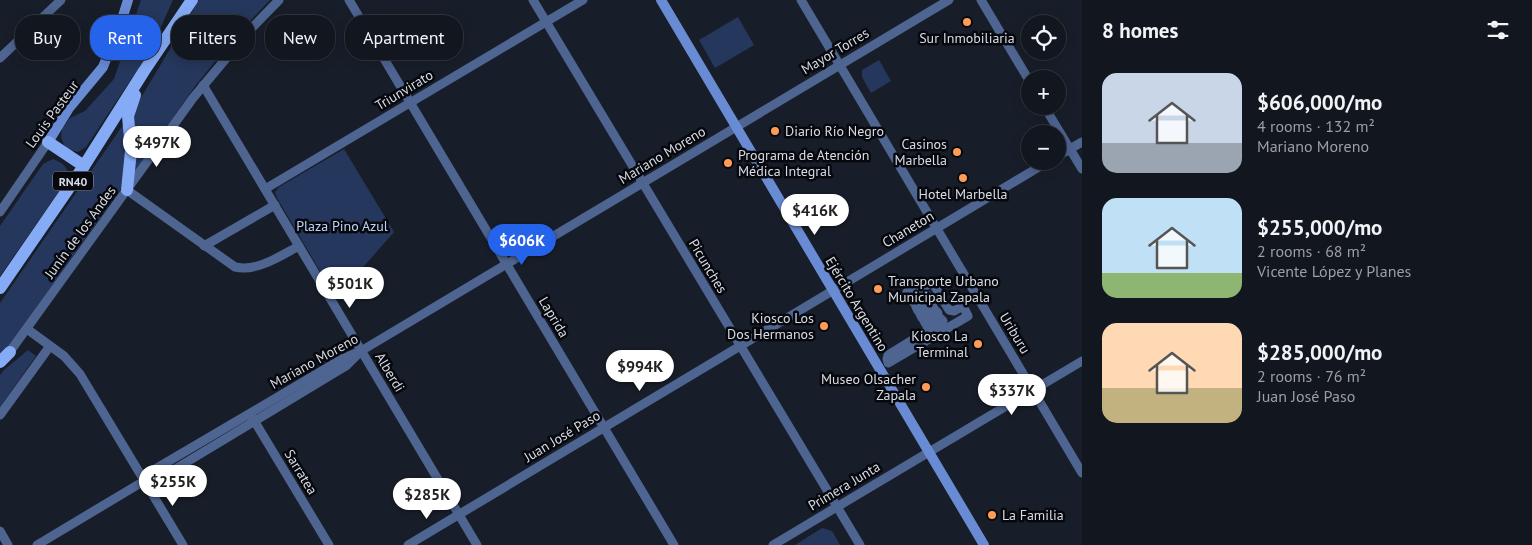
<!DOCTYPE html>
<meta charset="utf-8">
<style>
body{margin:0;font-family:"PT Sans",sans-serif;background:#1f232c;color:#f1f3f6;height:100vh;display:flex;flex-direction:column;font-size:19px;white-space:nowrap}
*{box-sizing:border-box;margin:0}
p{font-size:16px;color:#9c9fa4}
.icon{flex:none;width:28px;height:28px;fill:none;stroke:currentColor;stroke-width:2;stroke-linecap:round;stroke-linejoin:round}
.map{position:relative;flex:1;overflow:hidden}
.details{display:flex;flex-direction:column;background:#12161f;width:450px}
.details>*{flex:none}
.top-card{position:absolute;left:15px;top:15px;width:475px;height:45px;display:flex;gap:10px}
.fabs{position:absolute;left:1021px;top:15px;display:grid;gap:10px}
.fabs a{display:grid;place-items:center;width:45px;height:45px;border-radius:50%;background:#12161f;box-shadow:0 2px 12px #0003,0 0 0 1px #31353d;font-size:25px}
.price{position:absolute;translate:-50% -42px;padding:0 11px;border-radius:18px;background:#fff;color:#222;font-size:16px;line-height:32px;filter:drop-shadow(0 1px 2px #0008)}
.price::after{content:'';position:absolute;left:50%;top:30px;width:15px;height:11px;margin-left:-8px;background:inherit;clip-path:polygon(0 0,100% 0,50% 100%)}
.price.active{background:#2563eb;color:#fff}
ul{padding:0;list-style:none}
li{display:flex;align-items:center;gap:15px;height:125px;padding:0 20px}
li span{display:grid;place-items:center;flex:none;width:140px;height:100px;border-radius:15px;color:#555}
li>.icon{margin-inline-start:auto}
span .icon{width:60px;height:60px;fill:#fffc;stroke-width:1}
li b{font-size:21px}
h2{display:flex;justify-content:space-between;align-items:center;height:60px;padding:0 20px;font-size:21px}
.pill{padding:0 18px;border-radius:20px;background:#12161f;box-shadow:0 2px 12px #0003,0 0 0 1px #31353d;font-size:18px;line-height:45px}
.pill.active{background:#2563eb;color:#fff}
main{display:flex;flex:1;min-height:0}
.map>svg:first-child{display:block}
</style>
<main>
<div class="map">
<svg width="1082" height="545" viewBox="0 0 1082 545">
<rect width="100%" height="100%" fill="#181e29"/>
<g fill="#25375c">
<path d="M 141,0 L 173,0 L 150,51 L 86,147 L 78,152 L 67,149 L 64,145 L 61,137 L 62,129 L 70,118 L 85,111 L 114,79 Z"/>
<path d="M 199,0 L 270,0 L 233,39 L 196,85 L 133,174 L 133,120 L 139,101 Z"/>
<path d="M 738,17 L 754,45 L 715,68 L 699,40 Z"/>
<path d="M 879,60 L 891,81 L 871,93 L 862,77 L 862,70 Z"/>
<path d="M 123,125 L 126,151 L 122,187 L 7,349 L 0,354 L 0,303 Z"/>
<path d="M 344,149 L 394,232 L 336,298 L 277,198 L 275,192 L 279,187 Z"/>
<path d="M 53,159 C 63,163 67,166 69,177 L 0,276 L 0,226 L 43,164 Z"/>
<path d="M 28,350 L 36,356 L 0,407 L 0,375 L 4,370 Z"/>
<path d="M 822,528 L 832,531 L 840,545 L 795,545 Z"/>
</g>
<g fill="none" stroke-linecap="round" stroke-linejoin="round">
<g stroke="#4e6491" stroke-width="9">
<path d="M 349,0 L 674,545"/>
<path d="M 533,0 L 860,545"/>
<path d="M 801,0 L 1082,473"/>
<path d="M 981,0 L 1030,82"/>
<path d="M 0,58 L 61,0"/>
<path d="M 203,85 L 477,545"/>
<path d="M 1044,106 L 1082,169"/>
<path d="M 1058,156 L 1082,142"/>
<path d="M 265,189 L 583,0"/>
<path d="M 127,190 L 235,267 C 257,272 280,256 299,246"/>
<path d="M 0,212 L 48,142"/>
<path d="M 204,246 L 275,205"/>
<path d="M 932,282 L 949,310 L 954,311 L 963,306 L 968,316 L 888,363 L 887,359 L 888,355 L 943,321 L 940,318 L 927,326 L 924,321 L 938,313 L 935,310 L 922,318 L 920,314 L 933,306 L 931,303 L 918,311 L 916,307 L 929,299 L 927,295 L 914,303 L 907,292 L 912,290 L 914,293 Z"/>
<path d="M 27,329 L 64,356 L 80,374 L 183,545"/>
<path d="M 6,357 L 193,98 L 249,31 L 279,0"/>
<path d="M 0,415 L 50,346"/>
<path d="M 252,417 L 329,545"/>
<path d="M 144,481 L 152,481 L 162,477 L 346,366 L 361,351"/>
<path d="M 0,531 L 8,545"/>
<path d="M 37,545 L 144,481 L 157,468 L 342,359 L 361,351 L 949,0"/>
<path d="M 408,545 L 1049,161"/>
<path d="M 773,545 L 1082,361"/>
</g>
<g stroke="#688bd4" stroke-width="10">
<path d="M 661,0 L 984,545"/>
<path d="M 48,142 L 69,108 L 103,67 L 123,16 L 128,0"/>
</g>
<g stroke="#86abf6" stroke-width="12">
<path d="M 48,142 L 84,166"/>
<path d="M 127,190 L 131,151 L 128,116 L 135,95"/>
<path d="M 0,288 L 84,166 L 144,71 L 192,0"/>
<path d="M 0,362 L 10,352"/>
</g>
</g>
<g fill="#fe9c57" stroke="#06080d" stroke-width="2">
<circle cx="967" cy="22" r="5"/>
<circle cx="775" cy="131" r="5"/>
<circle cx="957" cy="152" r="5"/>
<circle cx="728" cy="163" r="5"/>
<circle cx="963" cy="178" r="5"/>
<circle cx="878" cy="289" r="5"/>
<circle cx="824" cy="326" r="5"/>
<circle cx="978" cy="344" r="5"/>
<circle cx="926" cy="387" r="5"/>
<circle cx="992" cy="515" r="5"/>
</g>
<g text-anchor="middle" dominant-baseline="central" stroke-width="5" stroke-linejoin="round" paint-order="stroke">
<rect fill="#06080d" stroke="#999ca4" stroke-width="1" x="53" y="171.5" width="40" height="19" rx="4"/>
<g font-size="12" font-weight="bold" fill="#d8dce4">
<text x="73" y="181">RN40</text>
</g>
<g font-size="14" fill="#d8dce4" stroke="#06080d" text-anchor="start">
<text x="967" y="38" text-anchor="middle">Sur Inmobiliaria</text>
<text x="785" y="131">Diario Río Negro</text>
<text x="947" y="144" text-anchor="end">Casinos<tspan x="947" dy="16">Marbella</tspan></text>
<text x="738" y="155">Programa de Atención<tspan x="738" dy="16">Médica Integral</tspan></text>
<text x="963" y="194" text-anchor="middle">Hotel Marbella</text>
<text x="888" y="281">Transporte Urbano<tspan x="888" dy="16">Municipal Zapala</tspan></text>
<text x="814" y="318" text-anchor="end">Kiosco Los<tspan x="814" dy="16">Dos Hermanos</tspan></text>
<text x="968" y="336" text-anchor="end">Kiosco La<tspan x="968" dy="16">Terminal</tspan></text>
<text x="916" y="379" text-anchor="end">Museo Olsacher<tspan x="916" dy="16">Zapala</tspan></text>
<text x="1002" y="515">La Familia</text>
</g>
<g font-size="14" fill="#d8dce4" stroke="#06080d">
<text transform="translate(835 51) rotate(-31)">Mayor Torres</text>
<text transform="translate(404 90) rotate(-31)">Triunvirato</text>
<text transform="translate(52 114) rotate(-54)">Louis Pasteur</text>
<text transform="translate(662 155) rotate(-31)">Mariano Moreno</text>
<text transform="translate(908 229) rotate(-31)">Chaneton</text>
<text transform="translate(80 232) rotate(-54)">Junín de los Andes</text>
<text transform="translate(708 266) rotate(59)">Picunches</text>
<text transform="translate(857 304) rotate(59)">Ejército Argentino</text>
<text transform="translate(554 317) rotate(59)">Laprida</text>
<text transform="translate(1015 333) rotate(59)">Uriburu</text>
<text transform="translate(314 361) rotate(-29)">Mariano Moreno</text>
<text transform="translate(390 372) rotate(59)">Alberdi</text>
<text transform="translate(562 436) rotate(-31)">Juan José Paso</text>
<text transform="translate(301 472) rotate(59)">Sarratea</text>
<text transform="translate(844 486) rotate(-31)">Primera Junta</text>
</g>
<g font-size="14" fill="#bfd3f8" stroke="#06080d">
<text x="342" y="226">Plaza Pino Azul</text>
</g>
</g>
</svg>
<div class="fabs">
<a><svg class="icon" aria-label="locate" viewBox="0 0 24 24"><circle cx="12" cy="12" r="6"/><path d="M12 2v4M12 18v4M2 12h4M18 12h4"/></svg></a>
<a>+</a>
<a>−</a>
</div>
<b class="price" style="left:157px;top:168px">$497K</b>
<b class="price" style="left:815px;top:236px">$416K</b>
<b class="price active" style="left:522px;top:266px">$606K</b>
<b class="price" style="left:350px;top:309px">$501K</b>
<b class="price" style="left:640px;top:392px">$994K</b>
<b class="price" style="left:1012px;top:416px">$337K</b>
<b class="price" style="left:173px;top:507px">$255K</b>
<b class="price" style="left:427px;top:520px">$285K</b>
<div class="top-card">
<a class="pill">Buy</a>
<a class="pill active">Rent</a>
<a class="pill">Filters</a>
<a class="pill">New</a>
<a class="pill">Apartment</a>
</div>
</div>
<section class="details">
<h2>8 homes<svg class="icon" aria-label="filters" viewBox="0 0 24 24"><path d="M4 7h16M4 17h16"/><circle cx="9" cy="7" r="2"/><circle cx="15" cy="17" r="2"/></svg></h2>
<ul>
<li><span style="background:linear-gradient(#c9d6e8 70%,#9aa5b1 0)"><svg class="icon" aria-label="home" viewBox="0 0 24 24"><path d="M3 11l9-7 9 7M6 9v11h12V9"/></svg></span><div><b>$606,000/mo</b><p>4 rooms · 132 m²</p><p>Mariano Moreno</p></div></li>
<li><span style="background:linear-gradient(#bfe0f5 75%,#8fb573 0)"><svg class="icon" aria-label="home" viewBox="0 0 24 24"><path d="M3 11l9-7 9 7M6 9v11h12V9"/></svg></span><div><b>$255,000/mo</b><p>2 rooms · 68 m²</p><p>Vicente López y Planes</p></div></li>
<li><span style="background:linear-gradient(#ffd9b3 65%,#c2b280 0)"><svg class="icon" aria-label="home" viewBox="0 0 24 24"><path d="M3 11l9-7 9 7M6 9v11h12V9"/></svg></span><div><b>$285,000/mo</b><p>2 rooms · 76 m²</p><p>Juan José Paso</p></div></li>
</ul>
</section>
</main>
